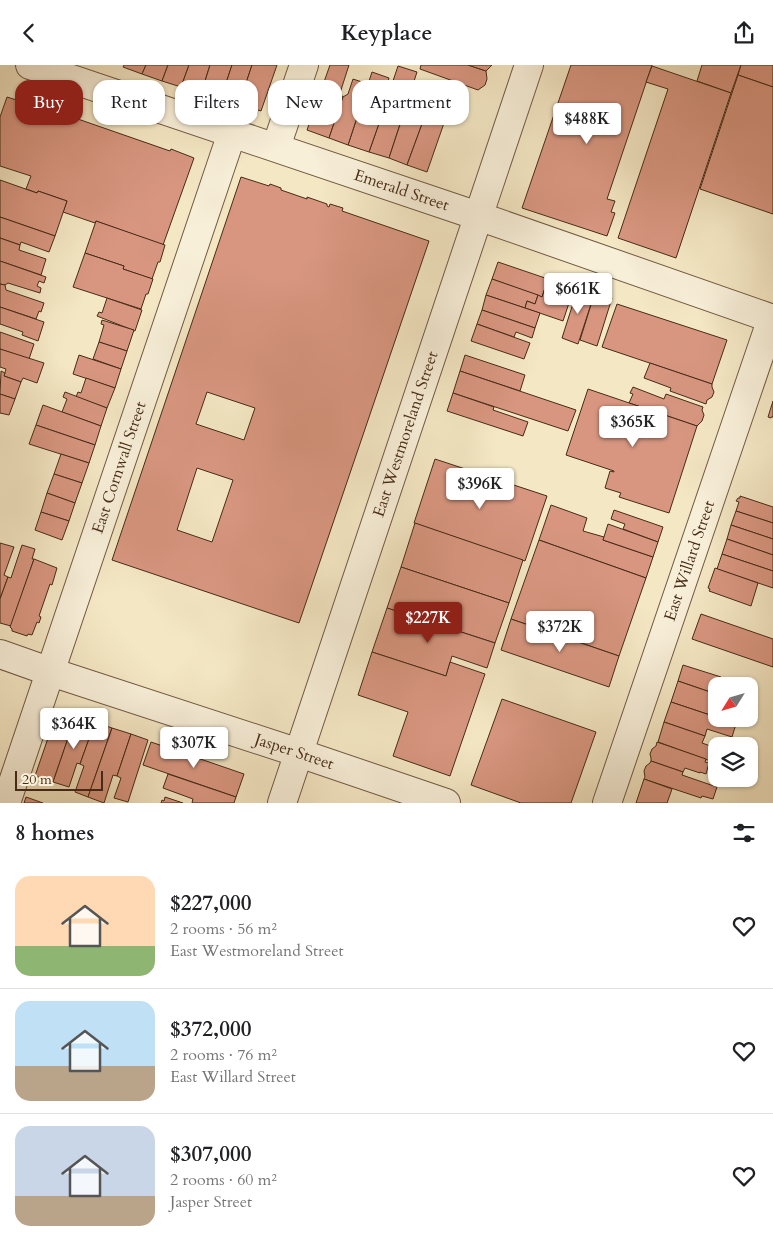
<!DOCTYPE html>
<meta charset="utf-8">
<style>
body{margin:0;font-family:Cardo,serif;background:#f6f6f6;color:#202124;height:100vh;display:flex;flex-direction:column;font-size:19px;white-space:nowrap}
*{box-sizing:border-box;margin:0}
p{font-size:16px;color:#757577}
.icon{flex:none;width:28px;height:28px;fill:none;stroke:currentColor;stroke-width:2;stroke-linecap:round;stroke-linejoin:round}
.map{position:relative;height:738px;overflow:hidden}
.drawer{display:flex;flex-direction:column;background:#fff;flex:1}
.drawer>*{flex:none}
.top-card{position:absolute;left:15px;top:15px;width:500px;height:45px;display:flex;gap:10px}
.needle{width:32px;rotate:233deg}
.controls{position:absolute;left:708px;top:612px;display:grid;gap:10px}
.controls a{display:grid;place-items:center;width:50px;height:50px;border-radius:10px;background:#fff;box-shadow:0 1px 4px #0004;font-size:25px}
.scale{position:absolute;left:15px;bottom:12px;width:88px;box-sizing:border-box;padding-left:5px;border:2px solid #472b16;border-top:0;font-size:14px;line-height:18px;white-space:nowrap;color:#472b16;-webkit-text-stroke:4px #f8efd9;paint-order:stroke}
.price{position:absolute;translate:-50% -42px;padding:0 11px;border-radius:5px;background:#fff;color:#222;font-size:16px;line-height:32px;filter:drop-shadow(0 1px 2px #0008)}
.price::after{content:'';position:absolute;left:50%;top:30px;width:15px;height:11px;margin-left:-8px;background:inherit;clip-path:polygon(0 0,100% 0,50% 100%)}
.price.active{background:#8f2418;color:#fff}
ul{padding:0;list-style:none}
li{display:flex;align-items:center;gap:15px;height:125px;padding:0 15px}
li+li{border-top:1px solid #e0e0e0}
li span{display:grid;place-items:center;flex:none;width:140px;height:100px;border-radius:15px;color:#555}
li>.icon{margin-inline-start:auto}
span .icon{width:60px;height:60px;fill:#fffc;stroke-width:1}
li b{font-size:21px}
h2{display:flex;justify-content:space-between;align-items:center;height:60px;padding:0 15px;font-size:21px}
.tag{padding:0 18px;border-radius:15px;background:#fff;box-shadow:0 1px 4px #0004;font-size:18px;line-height:45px}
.tag.active{background:#8f2418;color:#fff}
header{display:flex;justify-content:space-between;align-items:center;height:65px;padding:0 15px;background:#fff;font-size:22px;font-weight:700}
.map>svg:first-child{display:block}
</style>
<header><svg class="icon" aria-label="back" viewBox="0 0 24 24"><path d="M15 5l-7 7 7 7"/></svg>Keyplace<svg class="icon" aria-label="share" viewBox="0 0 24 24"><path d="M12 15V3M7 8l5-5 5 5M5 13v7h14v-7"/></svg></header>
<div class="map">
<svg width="773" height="738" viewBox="0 0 773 738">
<rect width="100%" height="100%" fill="#f4e7c4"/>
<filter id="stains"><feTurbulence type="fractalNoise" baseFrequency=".004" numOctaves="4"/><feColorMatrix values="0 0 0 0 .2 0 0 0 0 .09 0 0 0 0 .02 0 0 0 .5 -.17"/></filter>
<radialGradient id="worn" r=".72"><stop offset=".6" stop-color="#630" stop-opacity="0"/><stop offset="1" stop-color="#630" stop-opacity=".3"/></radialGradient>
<g fill="#d89680" stroke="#472b16" fill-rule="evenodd">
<path d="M 124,0 L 146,0 L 142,9 L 123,2 Z"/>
<path d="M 146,0 L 168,0 L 162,16 L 142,9 Z"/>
<path d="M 168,0 L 189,0 L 181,22 L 162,16 Z"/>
<path d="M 189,0 L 210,0 L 201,29 L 181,22 Z"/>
<path d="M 210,0 L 232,0 L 220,36 L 201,29 Z"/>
<path d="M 232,0 L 252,0 L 238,42 L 220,36 Z"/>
<path d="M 252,0 L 277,0 L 261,46 L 258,45 L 257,49 L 238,42 Z"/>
<path d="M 330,0 L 349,0 L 340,28 L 343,32 L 329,73 L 307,65 Z"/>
<path d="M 421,0 L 468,0 L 486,6 L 487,14 L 485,20 L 478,25 L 420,4 Z"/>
<path d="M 468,0 L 492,0 L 486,6 Z"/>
<path d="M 571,0 L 652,0 L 607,134 L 615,136 L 611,147 L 615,148 L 607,171 L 522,143 Z"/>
<path d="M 702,0 L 741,0 L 731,28 L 697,16 Z"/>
<path d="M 741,0 L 773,0 L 773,22 L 738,10 Z"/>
<path d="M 398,1 L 417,7 L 389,93 L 369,87 L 383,47 L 388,43 L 397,17 L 393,16 Z"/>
<path d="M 652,1 L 731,28 L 676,193 L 618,173 L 668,24 L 646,17 Z"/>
<path d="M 372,7 L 389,13 L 379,41 L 383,47 L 369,87 L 348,80 Z"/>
<path d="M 738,10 L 773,22 L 773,149 L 700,124 Z"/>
<path d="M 353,14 L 368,19 L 348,80 L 329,73 L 343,32 L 348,29 Z"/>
<path d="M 414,17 L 419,19 L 418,23 L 428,27 L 419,54 L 422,59 L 407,100 L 389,93 Z"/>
<path d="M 437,29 L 452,35 L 427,107 L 407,100 L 422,59 L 426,57 Z"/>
<path d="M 7,32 L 26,38 L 26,36 L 170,86 L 171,84 L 194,93 L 163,180 L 96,156 L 95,158 L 63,147 L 67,136 L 38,126 L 37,128 L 26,124 L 31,111 L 0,101 L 0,52 Z"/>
<path d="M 241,112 L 269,121 L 270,119 L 281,123 L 281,125 L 307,134 L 307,132 L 327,139 L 327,141 L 329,142 L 330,139 L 343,143 L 342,146 L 429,176 L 299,558 L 112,495 ZM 207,327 L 255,343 L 244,375 L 196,359 ZM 197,403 L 233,415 L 212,477 L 177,465 Z"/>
<path d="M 0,115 L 37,128 L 38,126 L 67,136 L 55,171 L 0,152 Z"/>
<path d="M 0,152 L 55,171 L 49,187 L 21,177 L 20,180 L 0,173 Z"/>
<path d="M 96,156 L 165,180 L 160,197 L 158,197 L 152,214 L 123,204 L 124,201 L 85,188 Z"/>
<path d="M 0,173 L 20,180 L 19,185 L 46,194 L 41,210 L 0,196 Z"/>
<path d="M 85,188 L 124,201 L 123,204 L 153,214 L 148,229 L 146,229 L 141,244 L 73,222 Z"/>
<path d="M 0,196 L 46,212 L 44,218 L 39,216 L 37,221 L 41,223 L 40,228 L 8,218 L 5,220 L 0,219 Z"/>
<path d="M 498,197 L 548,214 L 542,232 L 492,214 Z"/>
<path d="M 492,214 L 538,230 L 535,239 L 527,236 L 525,243 L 486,230 Z"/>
<path d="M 548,214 L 574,223 L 563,256 L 525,243 L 527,236 L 535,239 L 538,230 L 542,232 Z"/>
<path d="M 0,219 L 5,220 L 6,225 L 44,238 L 41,247 L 39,246 L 36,254 L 0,242 Z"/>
<path d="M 581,222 L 595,227 L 578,279 L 562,273 L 577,226 L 576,226 L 577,223 L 581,224 Z"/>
<path d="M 595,227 L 612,233 L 597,281 L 580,275 Z"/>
<path d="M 486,230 L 540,248 L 535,263 L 482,245 Z"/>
<path d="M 107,233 L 142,245 L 135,266 L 97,251 L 99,247 L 102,248 Z"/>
<path d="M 617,239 L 727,275 L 712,319 L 602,282 Z"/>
<path d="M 0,242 L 44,257 L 38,276 L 22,270 L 23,267 L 0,259 Z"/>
<path d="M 482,245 L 535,263 L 532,273 L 516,267 L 514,272 L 477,259 Z"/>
<path d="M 102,255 L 134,265 L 127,286 L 99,277 L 104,260 L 101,259 Z"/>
<path d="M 477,259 L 530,278 L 524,294 L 471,276 Z"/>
<path d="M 0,267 L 34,279 L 29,294 L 0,284 Z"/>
<path d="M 99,277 L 127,286 L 121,304 L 93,294 Z"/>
<path d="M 0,284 L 44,298 L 37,318 L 23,313 L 21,317 L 4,311 L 6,304 L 0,302 Z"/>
<path d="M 79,290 L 121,304 L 115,323 L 73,309 Z"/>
<path d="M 465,290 L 525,310 L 520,326 L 460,306 Z"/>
<path d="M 650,298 L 712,319 L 712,322 L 714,327 L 712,332 L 707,335 L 706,339 L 670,326 L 671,323 L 644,313 Z"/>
<path d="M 1,306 L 5,308 L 4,311 L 21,317 L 15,334 L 0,329 Z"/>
<path d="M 460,306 L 576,345 L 568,366 L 453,328 Z"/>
<path d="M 86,313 L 115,323 L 107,343 L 76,332 L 78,327 L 81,328 Z"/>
<path d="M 633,322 L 664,334 L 666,329 L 703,342 L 702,345 L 704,350 L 702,356 L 697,361 L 629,338 L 633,329 L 630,328 Z"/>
<path d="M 588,324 L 697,361 L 669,448 L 619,432 L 621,428 L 605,423 L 610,406 L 614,407 L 614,406 L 566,390 Z"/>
<path d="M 65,327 L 107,343 L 101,361 L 62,347 L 67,334 L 63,332 Z"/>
<path d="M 453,328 L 494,342 L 493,345 L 528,357 L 523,371 L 447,346 Z"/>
<path d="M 0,329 L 15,334 L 9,350 L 0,348 Z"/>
<path d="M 773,336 L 773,352 L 771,352 L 771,353 L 768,352 Z"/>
<path d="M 43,340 L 101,361 L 95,380 L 36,360 Z"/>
<path d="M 36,360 L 95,380 L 89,398 L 29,379 Z"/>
<path d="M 61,389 L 89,398 L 82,418 L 54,409 Z"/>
<path d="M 435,394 L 547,431 L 525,496 L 414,458 Z"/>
<path d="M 54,409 L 82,418 L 75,438 L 47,428 Z"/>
<path d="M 47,428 L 75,438 L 69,456 L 41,447 Z"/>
<path d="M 740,431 L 773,442 L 773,458 L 736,446 L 739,437 L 736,436 L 738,433 L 740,433 Z"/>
<path d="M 551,440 L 587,453 L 583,466 L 604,472 L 603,475 L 653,492 L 646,513 L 539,475 Z"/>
<path d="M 614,445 L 663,462 L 658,477 L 623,464 L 625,459 L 611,454 Z"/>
<path d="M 736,446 L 773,458 L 773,474 L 731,460 Z"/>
<path d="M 41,447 L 69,456 L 62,475 L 35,465 Z"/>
<path d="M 415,458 L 523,495 L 509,538 L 401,502 Z"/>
<path d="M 608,459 L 658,477 L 653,492 L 603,475 Z"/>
<path d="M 731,460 L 773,474 L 773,490 L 727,474 Z"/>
<path d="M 727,474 L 773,490 L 773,506 L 722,489 Z"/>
<path d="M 539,475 L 646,513 L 619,591 L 511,554 Z"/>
<path d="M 0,478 L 14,482 L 4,510 L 8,512 L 0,534 Z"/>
<path d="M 22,480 L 35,484 L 32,494 L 34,494 L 11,561 L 0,558 L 0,534 L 8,512 L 11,513 Z"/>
<path d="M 722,489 L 773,506 L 773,523 L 717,504 Z"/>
<path d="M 34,494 L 57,503 L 52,520 L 50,519 L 39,551 L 41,552 L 39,558 L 37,557 L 32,570 L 28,569 L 27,571 L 12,566 L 12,564 L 10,562 Z"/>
<path d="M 401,502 L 509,538 L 495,578 L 387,543 Z"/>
<path d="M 715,503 L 758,518 L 751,541 L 709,526 L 710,524 L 708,523 Z"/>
<path d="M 387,543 L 495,578 L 487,603 L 452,591 L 446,611 L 372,587 Z"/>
<path d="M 701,549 L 773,574 L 773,602 L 692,574 Z"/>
<path d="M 511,554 L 619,591 L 609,622 L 501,585 Z"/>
<path d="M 372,587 L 446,611 L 450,597 L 485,609 L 450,711 L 393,691 L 408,647 L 358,630 Z"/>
<path d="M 683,600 L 721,612 L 720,615 L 728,617 L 726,621 L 716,621 L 716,629 L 678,616 Z"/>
<path d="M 678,616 L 716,629 L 716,652 L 671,637 Z"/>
<path d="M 502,634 L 596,667 L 571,738 L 521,738 L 471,720 Z"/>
<path d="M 671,637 L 716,652 L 716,654 L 721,654 L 736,659 L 732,672 L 707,664 L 705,671 L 664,657 Z"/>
<path d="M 58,644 L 76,650 L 53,717 L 35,711 Z"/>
<path d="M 76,650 L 95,657 L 80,699 L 77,698 L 69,722 L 53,717 Z"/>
<path d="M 95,657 L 112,663 L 88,732 L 75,727 L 84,701 L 80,699 Z"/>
<path d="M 664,657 L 705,671 L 702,678 L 716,683 L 716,689 L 713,697 L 658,677 Z"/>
<path d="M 112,663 L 131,669 L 117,711 L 113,710 L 104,738 L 88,732 Z"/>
<path d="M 131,669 L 148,675 L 128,737 L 114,733 L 121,713 L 117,711 Z"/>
<path d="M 151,677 L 244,709 L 236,732 L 143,700 Z"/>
<path d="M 657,677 L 706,694 L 705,697 L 709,698 L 706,709 L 700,707 L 700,708 L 685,703 L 683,707 L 651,696 L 651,693 L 650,689 L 652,684 L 656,681 Z"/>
<path d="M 651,696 L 683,707 L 682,710 L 717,722 L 713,734 L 702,731 L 701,733 L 644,714 L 645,712 L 644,706 L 646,701 L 650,698 Z"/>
<path d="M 168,709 L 236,732 L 234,738 L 192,738 L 193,734 L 163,723 Z"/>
<path d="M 644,714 L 672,724 L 667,738 L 636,738 Z"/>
<path d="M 26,732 L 43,738 L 24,738 Z"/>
<path d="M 165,732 L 183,738 L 161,738 L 162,735 L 164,736 Z"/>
</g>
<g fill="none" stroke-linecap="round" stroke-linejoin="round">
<defs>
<g id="minor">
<path id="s1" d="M 30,0 L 478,151 L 773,254"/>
<path d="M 276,82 L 304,0"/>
<path id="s2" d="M 0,589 L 51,607 L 299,688 L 446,738"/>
<path id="s3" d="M 6,738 L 232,68"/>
<path id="s4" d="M 282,738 L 529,0"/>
<path id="s5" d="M 607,738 L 772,253"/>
</g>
</defs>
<use href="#minor" stroke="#725a42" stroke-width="30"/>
<use href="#minor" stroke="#f8efd9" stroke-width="28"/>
</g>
<g text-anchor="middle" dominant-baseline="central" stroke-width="4" stroke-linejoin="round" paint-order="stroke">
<g font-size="16" fill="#472b16" stroke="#f8efd9">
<text stroke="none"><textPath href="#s1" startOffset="392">Emerald Street</textPath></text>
<text stroke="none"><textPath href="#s4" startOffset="389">East Westmoreland Street</textPath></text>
<text stroke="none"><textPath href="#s3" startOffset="354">East Cornwall Street</textPath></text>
<text stroke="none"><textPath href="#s5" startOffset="256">East Willard Street</textPath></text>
<text stroke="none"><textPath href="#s2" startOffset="310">Jasper Street</textPath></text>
</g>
</g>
<rect width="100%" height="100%" filter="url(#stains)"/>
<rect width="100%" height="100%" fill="url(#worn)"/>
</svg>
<div class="controls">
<a><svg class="needle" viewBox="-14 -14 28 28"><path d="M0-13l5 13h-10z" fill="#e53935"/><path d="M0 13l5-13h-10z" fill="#757577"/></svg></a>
<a><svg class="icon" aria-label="layers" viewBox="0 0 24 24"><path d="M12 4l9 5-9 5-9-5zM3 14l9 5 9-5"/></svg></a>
</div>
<div class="scale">20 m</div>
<b class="price" style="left:587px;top:80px">$488K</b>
<b class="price" style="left:578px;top:250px">$661K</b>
<b class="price" style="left:633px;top:383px">$365K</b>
<b class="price" style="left:480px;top:445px">$396K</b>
<b class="price active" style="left:428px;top:579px">$227K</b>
<b class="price" style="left:560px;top:588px">$372K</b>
<b class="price" style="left:74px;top:685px">$364K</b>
<b class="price" style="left:194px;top:704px">$307K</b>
<div class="top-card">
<a class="tag active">Buy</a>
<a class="tag">Rent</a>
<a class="tag">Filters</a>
<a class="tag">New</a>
<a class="tag">Apartment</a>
</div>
</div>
<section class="drawer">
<h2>8 homes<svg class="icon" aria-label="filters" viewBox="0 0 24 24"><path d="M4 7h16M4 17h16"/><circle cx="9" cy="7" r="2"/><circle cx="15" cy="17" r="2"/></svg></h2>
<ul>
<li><span style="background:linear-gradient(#ffd9b3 70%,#8fb573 0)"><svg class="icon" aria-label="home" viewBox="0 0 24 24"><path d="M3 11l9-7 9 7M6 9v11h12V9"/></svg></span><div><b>$227,000</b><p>2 rooms · 56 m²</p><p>East Westmoreland Street</p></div><svg class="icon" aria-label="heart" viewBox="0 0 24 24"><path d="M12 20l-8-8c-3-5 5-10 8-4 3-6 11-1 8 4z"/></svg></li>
<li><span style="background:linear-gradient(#bfe0f5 65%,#b9a48a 0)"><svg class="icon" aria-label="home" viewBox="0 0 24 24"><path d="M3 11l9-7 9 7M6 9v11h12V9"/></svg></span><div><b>$372,000</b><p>2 rooms · 76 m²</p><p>East Willard Street</p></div><svg class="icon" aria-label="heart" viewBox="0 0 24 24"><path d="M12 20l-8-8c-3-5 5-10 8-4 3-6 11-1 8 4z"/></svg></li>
<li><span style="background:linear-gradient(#c9d6e8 70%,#b9a48a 0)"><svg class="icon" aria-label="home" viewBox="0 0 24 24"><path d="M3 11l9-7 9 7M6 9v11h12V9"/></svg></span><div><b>$307,000</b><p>2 rooms · 60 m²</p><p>Jasper Street</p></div><svg class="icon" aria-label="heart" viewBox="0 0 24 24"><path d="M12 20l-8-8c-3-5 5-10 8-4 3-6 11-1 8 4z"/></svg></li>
</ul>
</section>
